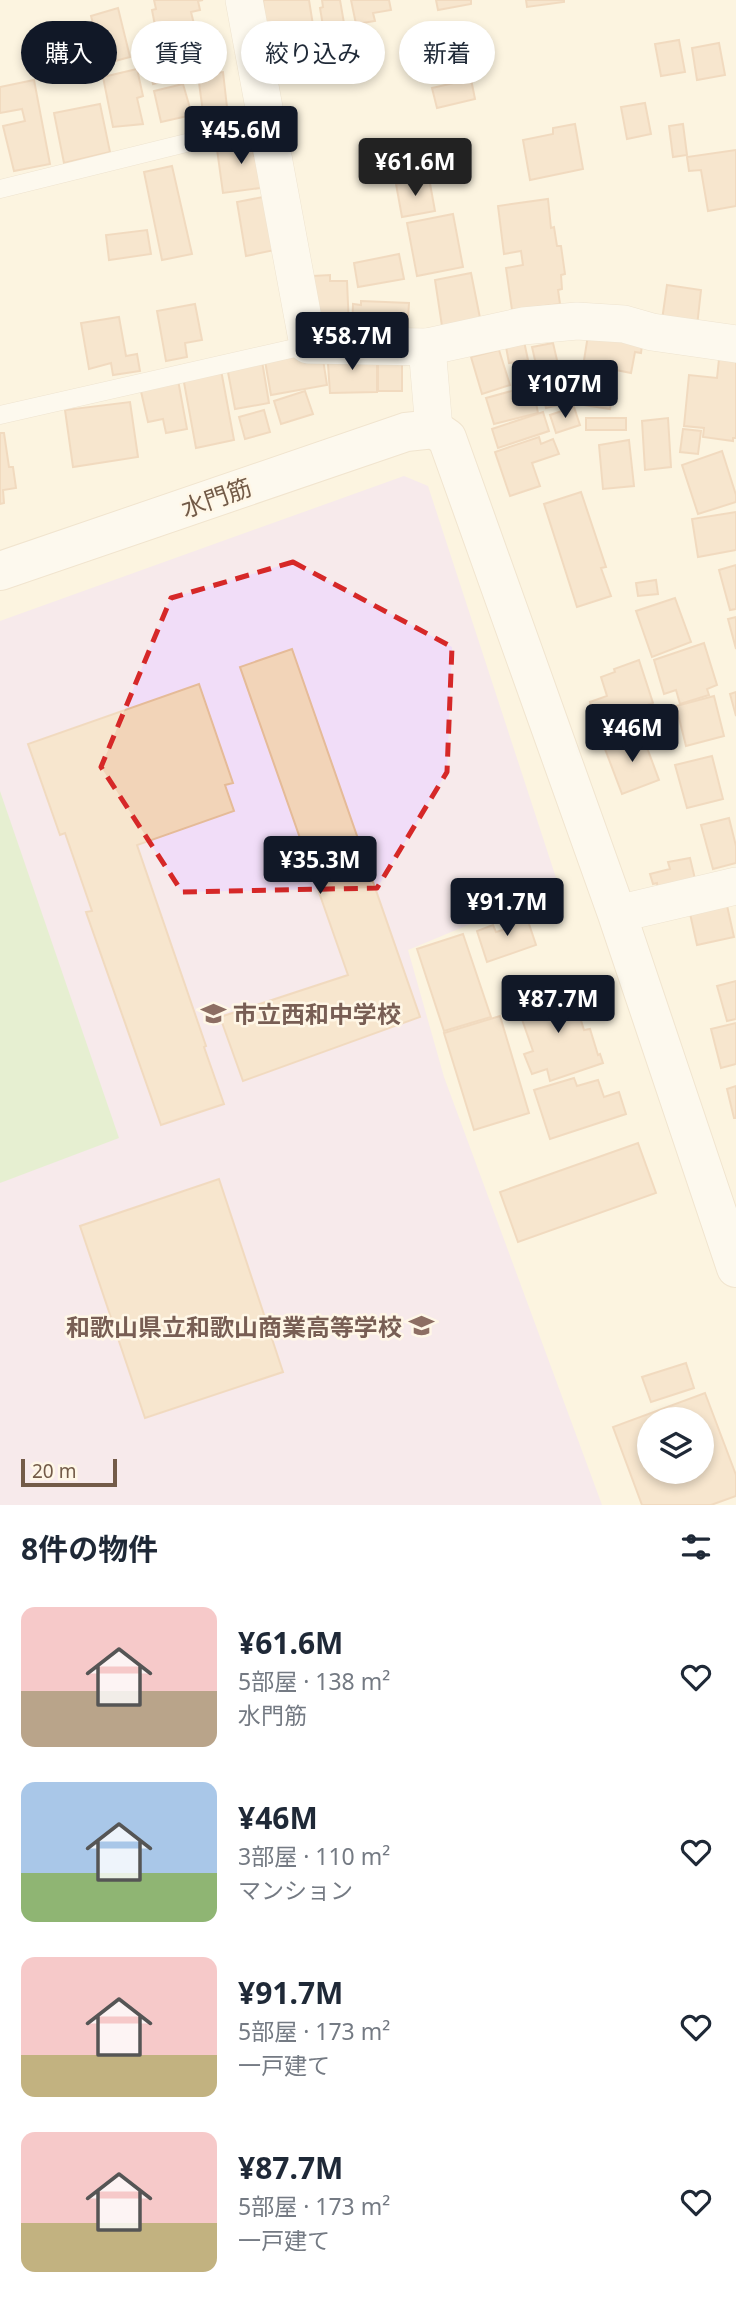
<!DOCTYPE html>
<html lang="ja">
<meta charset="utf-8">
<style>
body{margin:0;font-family:"Noto Sans","Noto Sans JP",sans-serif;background:#f6f6f7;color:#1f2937;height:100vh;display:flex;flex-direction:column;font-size:26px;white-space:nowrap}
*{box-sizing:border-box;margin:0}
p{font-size:23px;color:#747a83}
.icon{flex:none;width:38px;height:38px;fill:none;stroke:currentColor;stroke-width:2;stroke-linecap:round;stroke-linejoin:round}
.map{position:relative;height:1505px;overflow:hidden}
.panel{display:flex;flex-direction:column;background:#fff;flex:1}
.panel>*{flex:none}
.banner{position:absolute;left:21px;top:21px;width:695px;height:63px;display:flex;gap:14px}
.buttons{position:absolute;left:637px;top:1407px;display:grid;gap:14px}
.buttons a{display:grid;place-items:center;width:77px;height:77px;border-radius:50%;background:#fff;box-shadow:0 4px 10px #0003;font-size:35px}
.scale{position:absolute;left:21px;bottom:18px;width:96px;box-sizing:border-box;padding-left:7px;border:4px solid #735b48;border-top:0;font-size:19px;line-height:24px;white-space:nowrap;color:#735b48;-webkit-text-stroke:5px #fff7e7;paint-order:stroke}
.price{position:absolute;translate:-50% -60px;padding:0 16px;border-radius:7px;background:#111827;color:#fff;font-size:23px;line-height:46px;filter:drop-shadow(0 2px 4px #0008)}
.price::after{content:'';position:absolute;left:50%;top:42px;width:21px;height:16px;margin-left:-10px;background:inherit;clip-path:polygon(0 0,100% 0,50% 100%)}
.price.selected{background:#222;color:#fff}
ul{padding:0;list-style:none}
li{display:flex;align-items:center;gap:21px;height:175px;padding:0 21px}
li span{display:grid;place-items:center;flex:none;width:196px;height:140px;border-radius:14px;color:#555}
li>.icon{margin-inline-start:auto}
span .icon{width:84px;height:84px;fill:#fffc;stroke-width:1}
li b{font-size:30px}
h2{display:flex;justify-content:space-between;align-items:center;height:84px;padding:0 21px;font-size:30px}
.chip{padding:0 24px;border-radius:32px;background:#fff;box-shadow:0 4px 10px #0003;font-size:24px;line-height:63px}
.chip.selected{background:#111827;color:#fff}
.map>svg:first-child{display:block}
</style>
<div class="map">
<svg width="736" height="1505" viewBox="0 0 736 1505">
<rect width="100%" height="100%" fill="#fcf4e0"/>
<path fill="#f1ddf8" d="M 404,476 L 428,486 L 559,887 L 408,950 L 444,1077 L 602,1505 L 0,1505 L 0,621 Z"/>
<path fill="#cde9bf" d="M 0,791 L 119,1138 L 0,1183 Z"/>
<g fill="#f2d4b8" stroke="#e5bb98" stroke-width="2" fill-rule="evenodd">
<path d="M 154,0 L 203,0 L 198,1 L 200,10 L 191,12 L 195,28 L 157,36 L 152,10 L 156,9 Z"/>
<path d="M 263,0 L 309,0 L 316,44 L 276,50 L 271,25 L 265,25 Z"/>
<path d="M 322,0 L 340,0 L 345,29 L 324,32 L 320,8 L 323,7 Z"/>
<path d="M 351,0 L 389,0 L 391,10 L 373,13 L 375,21 L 356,24 Z"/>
<path d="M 436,0 L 471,0 L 471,4 L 438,10 Z"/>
<path d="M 526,0 L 564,0 L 564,2 L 527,7 Z"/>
<path d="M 118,8 L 130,57 L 104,64 L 91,16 Z"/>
<path d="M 67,22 L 69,46 L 86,45 L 88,60 L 48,63 L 44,24 Z"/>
<path d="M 186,32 L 195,74 L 153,84 L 144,42 Z"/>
<path d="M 679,40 L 685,72 L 661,76 L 655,44 Z"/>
<path d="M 719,43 L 725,75 L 697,80 L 692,48 Z"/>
<path d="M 137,69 L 143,96 L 137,98 L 143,124 L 113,127 L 103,77 Z"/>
<path d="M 223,72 L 228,116 L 204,120 L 198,75 Z"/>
<path d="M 471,79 L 475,99 L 437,108 L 432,88 Z"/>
<path d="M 34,80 L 50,164 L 14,171 L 3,126 L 25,121 L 22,109 L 0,113 L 0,87 Z"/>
<path d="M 183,84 L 192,115 L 161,122 L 154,91 Z"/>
<path d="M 645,103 L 651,134 L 627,139 L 621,107 Z"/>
<path d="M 100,104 L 110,152 L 64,163 L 54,113 Z"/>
<path d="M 575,124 L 583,169 L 530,180 L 523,140 L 553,134 L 553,128 Z"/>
<path d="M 683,124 L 687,155 L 673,157 L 669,126 Z"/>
<path d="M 251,137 L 254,156 L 264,155 L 268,187 L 223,193 L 216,142 Z"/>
<path d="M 736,150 L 736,206 L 708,211 L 701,170 L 689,171 L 687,157 Z"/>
<path d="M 172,166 L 192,254 L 162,260 L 144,172 Z"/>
<path d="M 429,178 L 435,211 L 402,217 L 396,184 Z"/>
<path d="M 279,194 L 289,247 L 246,256 L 237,202 Z"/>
<path d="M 548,199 L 551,228 L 554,227 L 557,246 L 561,246 L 565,274 L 561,275 L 562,289 L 558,290 L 560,304 L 512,310 L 506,268 L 523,265 L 521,251 L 504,254 L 498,206 Z"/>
<path d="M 453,214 L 463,267 L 417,276 L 407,223 Z"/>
<path d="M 147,230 L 151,254 L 109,260 L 106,235 Z"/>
<path d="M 399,254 L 404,279 L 358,287 L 354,263 Z"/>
<path d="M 471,273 L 480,318 L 442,326 L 435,280 Z"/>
<path d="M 330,275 L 330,281 L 347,281 L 349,327 L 317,328 L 313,276 Z"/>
<path d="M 667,285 L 701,290 L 697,326 L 662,320 Z"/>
<path d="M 361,301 L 409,303 L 407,336 L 352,333 L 353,304 L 361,305 Z"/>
<path d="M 195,304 L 202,340 L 185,343 L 187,357 L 166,361 L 157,311 Z"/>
<path d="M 119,317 L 126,356 L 137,354 L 140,371 L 113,375 L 111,363 L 89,369 L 81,323 Z"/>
<path d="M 589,329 L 643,338 L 641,353 L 635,352 L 631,373 L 616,370 L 610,409 L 577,404 Z"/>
<path d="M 522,332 L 528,360 L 509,363 L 504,336 Z"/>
<path d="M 553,343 L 567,403 L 546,408 L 532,347 Z"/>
<path d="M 327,350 L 377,353 L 377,392 L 330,393 Z"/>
<path d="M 499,350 L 510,385 L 482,394 L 471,357 Z"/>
<path d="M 322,353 L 327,385 L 271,395 L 265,361 Z"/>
<path d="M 402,354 L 402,391 L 378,391 L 378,355 Z"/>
<path d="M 719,359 L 736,361 L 736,438 L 733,438 L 733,441 L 703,437 L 704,428 L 684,426 L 689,375 L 717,378 Z"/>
<path d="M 262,361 L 269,403 L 235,409 L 227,367 Z"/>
<path d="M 221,370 L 234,440 L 196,448 L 183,377 Z"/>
<path d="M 178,380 L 187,429 L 166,433 L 163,419 L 148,422 L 140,387 Z"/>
<path d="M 515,390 L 517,401 L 523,399 L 526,405 L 536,403 L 538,413 L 494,424 L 486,398 Z"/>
<path d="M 305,391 L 313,414 L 281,424 L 274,401 Z"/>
<path d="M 130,402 L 138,457 L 73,467 L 65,410 Z"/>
<path d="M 574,407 L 580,425 L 556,433 L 550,415 Z"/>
<path d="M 264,410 L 270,432 L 245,439 L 239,417 Z"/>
<path d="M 543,412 L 549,431 L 498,448 L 492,429 Z"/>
<rect x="586" y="418" width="40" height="12"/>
<path d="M 668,418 L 671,467 L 645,470 L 642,421 Z"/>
<path d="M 683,429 L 701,431 L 698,454 L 680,452 Z"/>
<path d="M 0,433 L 4,433 L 9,467 L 13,467 L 16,488 L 3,490 L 4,503 L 0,504 Z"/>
<path d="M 539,437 L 541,444 L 553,439 L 559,454 L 532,463 L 540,486 L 510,496 L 495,452 Z"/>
<path d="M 629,440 L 634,486 L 603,489 L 599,445 Z"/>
<path d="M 722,451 L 736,495 L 736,502 L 698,514 L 682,465 Z"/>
<path d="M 581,492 L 606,567 L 601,568 L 611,596 L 577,607 L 544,504 Z"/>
<path d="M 736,512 L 736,550 L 698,557 L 692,519 Z"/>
<path d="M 736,565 L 736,609 L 730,610 L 719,570 Z"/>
<path d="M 656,580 L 658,594 L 638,596 L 636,583 Z"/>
<path d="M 675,598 L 691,642 L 652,657 L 636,611 Z"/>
<path d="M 736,617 L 736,649 L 728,619 Z"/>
<path d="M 704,643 L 717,685 L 707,689 L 709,695 L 680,704 L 676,690 L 664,694 L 654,660 Z"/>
<path d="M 292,649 L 420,1017 L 243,1081 L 220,1017 L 348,975 L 240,667 Z"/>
<path d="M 639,660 L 653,703 L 596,723 L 590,702 L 607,696 L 601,677 L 615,672 L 614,669 Z"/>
<path d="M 199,684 L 233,783 L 225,785 L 234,811 L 137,845 L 206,1046 L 204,1047 L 224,1104 L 161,1125 L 86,912 L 92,911 L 65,833 L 60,835 L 28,744 Z"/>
<path d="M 736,692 L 736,716 L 730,694 Z"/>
<path d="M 714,696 L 724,736 L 686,746 L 676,706 Z"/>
<path d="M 642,734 L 659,780 L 622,794 L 605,749 Z"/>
<path d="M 712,756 L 723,799 L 687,808 L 675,765 Z"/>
<path d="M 729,818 L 736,846 L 736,863 L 713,869 L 701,825 Z"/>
<path d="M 690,858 L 696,883 L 658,891 L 657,883 L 653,884 L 650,874 L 670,869 L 668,862 Z"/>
<path d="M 726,901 L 734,937 L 697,945 L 689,909 Z"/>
<path d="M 525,912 L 536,945 L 487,962 L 477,931 L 493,925 L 496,932 L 506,929 L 503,920 Z"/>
<path d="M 463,934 L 491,1017 L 444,1031 L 417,949 Z"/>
<path d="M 736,981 L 736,1019 L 727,1021 L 717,986 Z"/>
<path d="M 574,985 L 584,1013 L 579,1014 L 584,1030 L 590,1029 L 598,1055 L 600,1054 L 603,1063 L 550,1081 L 547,1069 L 532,1074 L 524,1054 L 533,1051 L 517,1005 Z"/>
<path d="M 500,1016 L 529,1113 L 474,1130 L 444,1033 Z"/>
<path d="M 736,1023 L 736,1064 L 721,1068 L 711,1029 Z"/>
<path d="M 574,1078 L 577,1086 L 598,1080 L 604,1097 L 619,1092 L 626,1114 L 550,1139 L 534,1090 Z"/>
<path d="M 736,1086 L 736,1118 L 734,1118 L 727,1089 Z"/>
<path d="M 638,1143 L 656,1193 L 518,1242 L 500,1192 Z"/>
<path d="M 219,1179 L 283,1372 L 145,1418 L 80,1226 Z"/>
<path d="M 686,1363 L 694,1388 L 651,1402 L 642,1377 Z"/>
<path d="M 705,1393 L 736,1475 L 736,1496 L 711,1505 L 642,1505 L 613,1427 ZM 649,1419 L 702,1419 L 702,1472 L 649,1472 Z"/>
</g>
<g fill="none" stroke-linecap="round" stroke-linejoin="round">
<defs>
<g id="lane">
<path d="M 0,189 L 267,123"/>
<path d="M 0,415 L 308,345"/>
</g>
<g id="street">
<path d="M 244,0 L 308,345 L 427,347 L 523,326 L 577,321 L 624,324 L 652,332 L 736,344"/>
<path d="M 427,347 L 434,429"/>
<path d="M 617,914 L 736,886"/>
</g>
<path id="secondary" d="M 0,571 L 406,432 L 434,429 L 447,438 L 617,914 L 736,1268"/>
</defs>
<use href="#lane" stroke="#e0d0bc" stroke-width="19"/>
<use href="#street" stroke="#e0d0bc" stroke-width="38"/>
<use href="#secondary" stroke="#e5d2ba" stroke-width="40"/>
<use href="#lane" stroke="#fff" stroke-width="18"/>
<use href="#street" stroke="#fff" stroke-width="37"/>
<use href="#secondary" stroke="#fff" stroke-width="38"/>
</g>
<path d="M0 0H736V1505H0ZM 293,562 L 452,647 L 447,772 L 377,888 L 182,892 L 101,767 L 171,598 Z" fill="#fcf4e0" fill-opacity=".55" fill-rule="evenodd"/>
<path fill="none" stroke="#d62828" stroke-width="5" stroke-dasharray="14 9" stroke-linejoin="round" d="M 293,562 L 452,647 L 447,772 L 377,888 L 182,892 L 101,767 L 171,598 Z"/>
<defs>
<symbol id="school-bare" viewBox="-9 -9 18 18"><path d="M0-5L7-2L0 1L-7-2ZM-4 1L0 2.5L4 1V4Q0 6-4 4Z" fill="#8d6e63" stroke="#fff7e7" stroke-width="2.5" paint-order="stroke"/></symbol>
</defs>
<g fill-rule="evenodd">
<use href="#school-bare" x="196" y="996" width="35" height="35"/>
<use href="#school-bare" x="404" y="1308" width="35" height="35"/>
</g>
<g text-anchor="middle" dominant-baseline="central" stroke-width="5" stroke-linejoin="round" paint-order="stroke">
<g font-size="24" fill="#735b48" stroke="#fff7e7">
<text transform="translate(216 497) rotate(-19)">水門筋</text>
</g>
<g font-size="24" font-weight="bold" fill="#785e54" stroke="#fff7e7" text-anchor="start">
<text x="233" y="1013">市立西和中学校</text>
<text x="402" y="1326" text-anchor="end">和歌山県立和歌山商業高等学校</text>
</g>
</g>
</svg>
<div class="buttons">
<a><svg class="icon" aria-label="layers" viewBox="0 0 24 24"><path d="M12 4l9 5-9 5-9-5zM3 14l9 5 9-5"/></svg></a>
</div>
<div class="scale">20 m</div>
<b class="price" style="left:241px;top:166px">¥45.6M</b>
<b class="price selected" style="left:415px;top:198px">¥61.6M</b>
<b class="price" style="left:352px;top:372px">¥58.7M</b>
<b class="price" style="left:565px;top:420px">¥107M</b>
<b class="price" style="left:632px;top:764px">¥46M</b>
<b class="price" style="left:320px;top:896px">¥35.3M</b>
<b class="price" style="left:507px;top:938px">¥91.7M</b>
<b class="price" style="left:558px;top:1035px">¥87.7M</b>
<div class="banner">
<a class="chip selected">購入</a>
<a class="chip">賃貸</a>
<a class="chip">絞り込み</a>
<a class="chip">新着</a>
</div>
</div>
<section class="panel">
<h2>8件の物件<svg class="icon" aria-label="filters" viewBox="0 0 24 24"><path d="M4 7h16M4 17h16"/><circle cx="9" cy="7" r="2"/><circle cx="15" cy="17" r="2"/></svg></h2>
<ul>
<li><span style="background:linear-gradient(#f6c9c9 60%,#b9a48a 0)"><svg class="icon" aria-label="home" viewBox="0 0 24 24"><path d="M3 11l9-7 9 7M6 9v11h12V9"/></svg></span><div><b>¥61.6M</b><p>5部屋 · 138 m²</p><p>水門筋</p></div><svg class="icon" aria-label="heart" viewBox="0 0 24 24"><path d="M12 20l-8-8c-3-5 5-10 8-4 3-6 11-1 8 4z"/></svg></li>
<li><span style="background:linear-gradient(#a9c7e8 65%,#8fb573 0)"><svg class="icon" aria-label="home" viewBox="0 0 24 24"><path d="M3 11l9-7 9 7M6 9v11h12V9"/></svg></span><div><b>¥46M</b><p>3部屋 · 110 m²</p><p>マンション</p></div><svg class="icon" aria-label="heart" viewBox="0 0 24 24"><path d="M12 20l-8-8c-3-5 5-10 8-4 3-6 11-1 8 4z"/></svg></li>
<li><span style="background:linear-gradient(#f6c9c9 70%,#c2b280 0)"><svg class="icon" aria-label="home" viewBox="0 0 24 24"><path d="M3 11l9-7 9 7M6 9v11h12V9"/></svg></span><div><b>¥91.7M</b><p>5部屋 · 173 m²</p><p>一戸建て</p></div><svg class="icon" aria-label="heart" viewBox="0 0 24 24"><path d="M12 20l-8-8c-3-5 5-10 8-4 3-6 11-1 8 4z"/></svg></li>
<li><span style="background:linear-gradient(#f6c9c9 65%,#c2b280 0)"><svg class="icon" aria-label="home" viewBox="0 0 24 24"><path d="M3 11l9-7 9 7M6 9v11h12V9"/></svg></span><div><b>¥87.7M</b><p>5部屋 · 173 m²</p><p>一戸建て</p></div><svg class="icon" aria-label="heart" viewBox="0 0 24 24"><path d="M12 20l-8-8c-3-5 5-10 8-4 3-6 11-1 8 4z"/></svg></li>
</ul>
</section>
